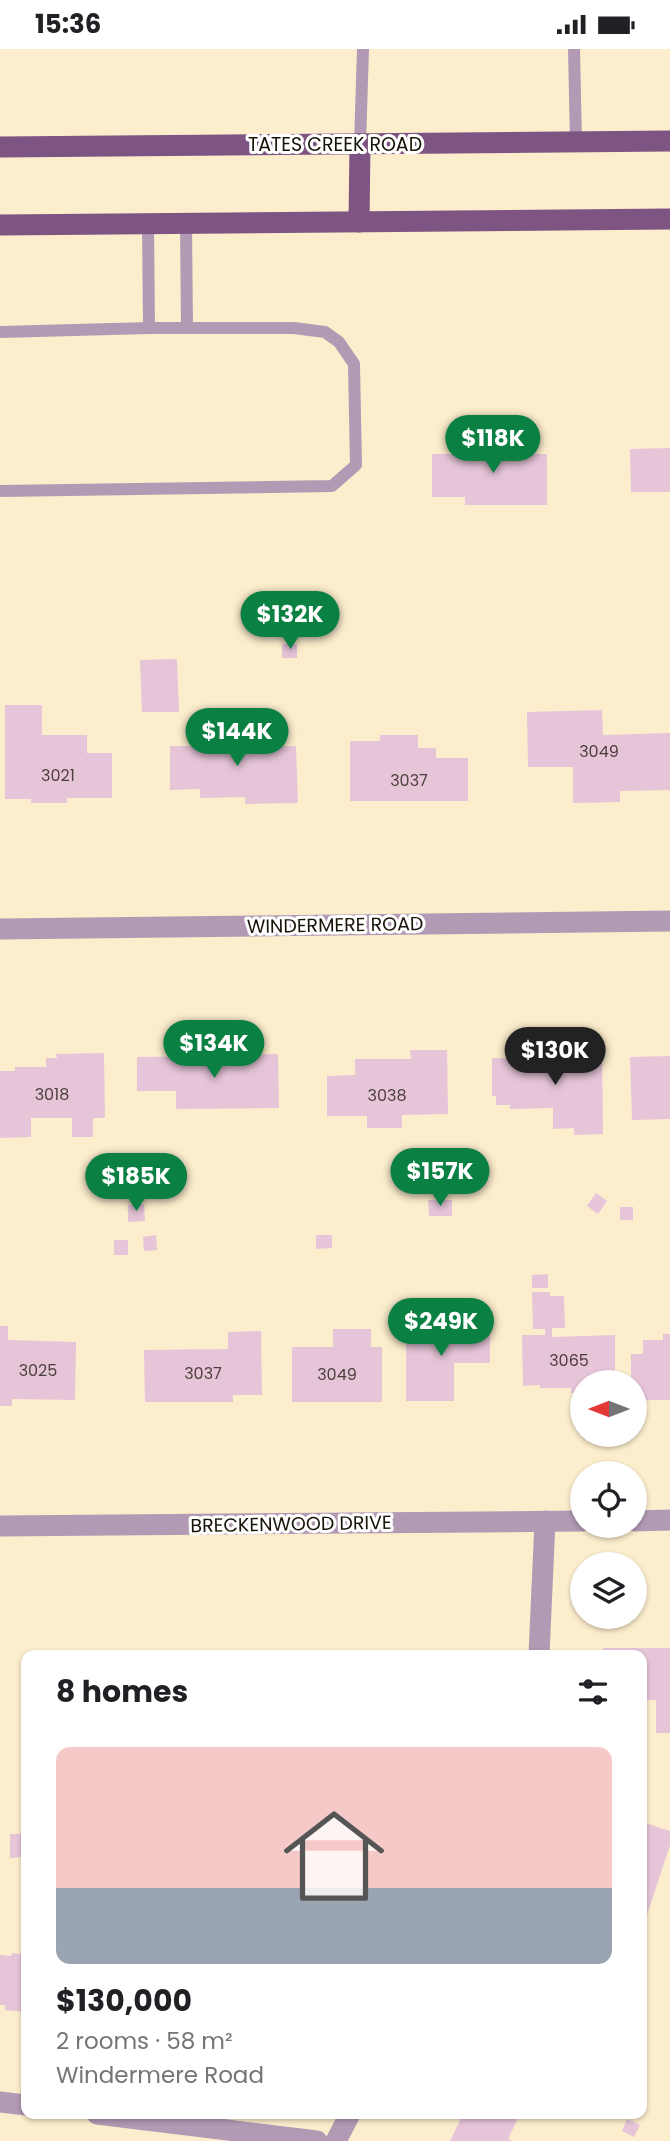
<!DOCTYPE html>
<meta charset="utf-8">
<style>
body{margin:0;font-family:Poppins,sans-serif;background:#f2f2f2;color:#202124;height:100vh;display:flex;flex-direction:column;font-size:26px;white-space:nowrap}
*{box-sizing:border-box;margin:0}
p{font-size:23px;color:#757577}
.icon{flex:none;width:38px;height:38px;fill:none;stroke:currentColor;stroke-width:2;stroke-linecap:round;stroke-linejoin:round}
.map{position:relative;flex:1;overflow:hidden}
.details{position:absolute;left:21px;top:1601px;width:626px;height:469px;display:flex;flex-direction:column;background:#fff;border-radius:14px;box-shadow:0 2px 5px #0004}
.details>*{flex:none}
.needle{width:46px;rotate:270deg}
.buttons{position:absolute;left:570px;top:1321px;display:grid;gap:14px}
.buttons a{display:grid;place-items:center;width:77px;height:77px;border-radius:50%;background:#fff;box-shadow:0 2px 5px #0004;font-size:35px}
.price{position:absolute;translate:-50% -60px;padding:0 16px;border-radius:24px;background:#0b8043;color:#fff;font-size:23px;line-height:46px;filter:drop-shadow(0 2px 4px #0008)}
.price::after{content:'';position:absolute;left:50%;top:42px;width:21px;height:16px;margin-left:-10px;background:inherit;clip-path:polygon(0 0,100% 0,50% 100%)}
.price.on{background:#222;color:#fff}
ul{padding:0;list-style:none}
li{display:grid;align-content:center;gap:14px;height:371px;padding:0 35px}
li span{display:grid;place-items:center;height:217px;border-radius:14px;color:#555}
li>.icon{margin-inline-start:auto}
span .icon{width:126px;height:126px;fill:#fffc;stroke-width:1}
li b{font-size:30px}
h2{display:flex;justify-content:space-between;align-items:center;height:84px;padding:0 35px;font-size:30px}
.status{display:flex;justify-content:space-between;align-items:center;height:49px;padding:0 35px;background:#fff;direction:ltr}
.status svg{height:19px;fill:currentColor}
.map>svg:first-child{display:block}
</style>
<div class="status"><b>15:36</b><svg viewBox="0 0 49 12"><path d="M0 12V9h3v3zM5 12V6h3v6zM10 12V3h3v9zM15 12V0h3v12zM26 1h20v11H26zM47 4h2v5h-2z"/></svg></div>
<div class="map">
<svg width="670" height="2092" viewBox="0 0 670 2092">
<rect width="100%" height="100%" fill="#fcedcd"/>
<g fill="#e6c5d8">
<path d="M 481,393 L 531,393 L 531,405 L 547,405 L 547,456 L 465,456 L 465,448 L 432,448 L 432,405 L 467,405 L 467,402 L 481,402 Z"/>
<path d="M 670,399 L 670,443 L 631,443 L 630,400 Z"/>
<rect x="282" y="595" width="15" height="14"/>
<path d="M 177,610 L 179,663 L 142,663 L 140,611 Z"/>
<path d="M 5,656 L 42,656 L 42,686 L 87,686 L 87,704 L 112,704 L 112,749 L 67,749 L 67,754 L 31,754 L 31,750 L 5,750 Z"/>
<path d="M 602,661 L 603,686 L 670,684 L 670,741 L 620,742 L 620,753 L 573,754 L 573,718 L 528,718 L 527,663 Z"/>
<path d="M 219,676 L 263,676 L 263,698 L 296,697 L 298,754 L 245,755 L 245,748 L 200,749 L 200,740 L 170,741 L 170,697 L 220,697 Z"/>
<path d="M 380,686 L 418,686 L 418,699 L 436,699 L 436,709 L 468,709 L 468,752 L 350,752 L 350,692 L 380,692 Z"/>
<path d="M 213,999 L 231,999 L 231,1006 L 278,1005 L 279,1059 L 176,1060 L 176,1042 L 137,1042 L 137,1008 L 213,1007 Z"/>
<path d="M 602,1000 L 603,1085 L 574,1086 L 574,1079 L 553,1080 L 553,1059 L 510,1060 L 510,1056 L 496,1056 L 496,1047 L 492,1047 L 492,1009 L 552,1009 L 552,1001 Z"/>
<path d="M 410,1001 L 447,1001 L 448,1065 L 402,1066 L 402,1079 L 367,1079 L 367,1067 L 327,1067 L 327,1027 L 355,1026 L 355,1010 L 411,1010 Z"/>
<path d="M 104,1004 L 105,1069 L 93,1069 L 93,1088 L 72,1088 L 72,1069 L 31,1069 L 31,1088 L 0,1089 L 0,1022 L 15,1022 L 15,1018 L 46,1018 L 46,1009 L 57,1009 L 56,1005 Z"/>
<path d="M 670,1007 L 670,1070 L 632,1071 L 630,1008 Z"/>
<path d="M 596,1144 L 607,1152 L 598,1165 L 587,1157 Z"/>
<path d="M 428,1151 L 452,1151 L 452,1167 L 429,1167 Z"/>
<path d="M 144,1155 L 145,1172 L 128,1173 L 128,1156 Z"/>
<rect x="620" y="1158" width="13" height="13"/>
<path d="M 156,1186 L 157,1201 L 144,1202 L 143,1188 Z"/>
<path d="M 316,1186 L 332,1186 L 332,1199 L 316,1200 Z"/>
<rect x="114" y="1191" width="14" height="15"/>
<path d="M 548,1225 L 548,1239 L 532,1239 L 532,1226 Z"/>
<path d="M 532,1243 L 550,1243 L 550,1247 L 564,1247 L 565,1279 L 552,1279 L 552,1288 L 615,1286 L 615,1334 L 583,1334 L 583,1350 L 579,1350 L 579,1344 L 571,1344 L 571,1339 L 540,1339 L 540,1336 L 523,1337 L 522,1286 L 545,1286 L 545,1280 L 533,1280 Z"/>
<path d="M 0,1277 L 8,1277 L 8,1291 L 76,1293 L 75,1351 L 12,1350 L 12,1357 L 0,1357 Z"/>
<path d="M 406,1277 L 490,1277 L 490,1314 L 454,1314 L 454,1352 L 406,1352 Z"/>
<path d="M 333,1280 L 371,1280 L 371,1298 L 382,1298 L 382,1353 L 292,1353 L 292,1298 L 333,1298 Z"/>
<path d="M 261,1282 L 262,1346 L 233,1346 L 233,1353 L 145,1353 L 144,1301 L 228,1300 L 228,1283 Z"/>
<path d="M 663,1285 L 670,1285 L 670,1351 L 635,1351 L 635,1334 L 631,1334 L 631,1305 L 643,1305 L 643,1291 L 663,1291 Z"/>
<path d="M 603,1599 L 670,1599 L 670,1684 L 656,1684 L 656,1651 L 642,1651 L 642,1606 L 603,1606 Z"/>
<rect x="364" y="1601" width="35" height="5"/>
<path d="M 163,1602 L 164,1606 L 112,1606 L 112,1603 Z"/>
<rect x="201" y="1604" width="104" height="2"/>
<path d="M 642,1773 L 670,1782 L 670,1796 L 646,1869 L 642,1868 Z"/>
<path d="M 10,1785 L 23,1785 L 24,1808 L 10,1809 Z"/>
<path d="M 12,1904 L 26,1906 L 26,1963 L 5,1961 L 5,1956 L 0,1956 L 0,1906 L 11,1907 Z"/>
<path d="M 463,2065 L 520,2065 L 508,2090 L 512,2092 L 450,2092 Z"/>
<path d="M 627,2070 L 640,2076 L 634,2088 L 622,2082 Z"/>
</g>
<g fill="none" stroke-linecap="round" stroke-linejoin="round">
<g stroke="#b29ab4" stroke-width="12">
<path d="M 574,0 L 576,93"/>
<path d="M 360,95 L 363,0"/>
<path d="M 148,174 L 149,279"/>
<path d="M 186,174 L 187,279"/>
<path d="M 0,283 L 149,279 L 294,279 L 325,283 L 339,293 L 354,315 L 356,416 L 332,437 L 0,442"/>
</g>
<g stroke="#b29ab4" stroke-width="21">
<path d="M 0,880 L 670,872"/>
<path d="M 635,1472 L 670,1471"/>
<path d="M 0,1477 L 583,1472"/>
<path d="M 539,1606 L 545,1472"/>
<path d="M 0,2053 L 26,2056"/>
<path d="M 97,2065 L 317,2092"/>
<path d="M 336,2092 L 350,2065"/>
</g>
<g stroke="#7d5482" stroke-width="21">
<path d="M 0,98 L 670,92"/>
<path d="M 359,173 L 360,95"/>
<path d="M 0,176 L 670,170"/>
</g>
</g>
<g text-anchor="middle" dominant-baseline="central" stroke-width="6" stroke-linejoin="round" paint-order="stroke">
<g font-size="16" fill="#4c403d">
<text x="599" y="702">3049</text>
<text x="58" y="726">3021</text>
<text x="409" y="731">3037</text>
<text x="52" y="1045">3018</text>
<text x="387" y="1046">3038</text>
<text x="569" y="1311">3065</text>
<text x="38" y="1321">3025</text>
<text x="203" y="1324">3037</text>
<text x="337" y="1325">3049</text>
</g>
<g font-size="19" fill="#191409" stroke="#fff">
<text x="335" y="95">TATES CREEK ROAD</text>
<text transform="translate(335 876) rotate(-1)">WINDERMERE ROAD</text>
<text transform="translate(291 1475) rotate(-1)">BRECKENWOOD DRIVE</text>
</g>
</g>
</svg>
<div class="buttons">
<a><svg class="needle" viewBox="-14 -14 28 28"><path d="M0-13l5 13h-10z" fill="#e53935"/><path d="M0 13l5-13h-10z" fill="#757577"/></svg></a>
<a><svg class="icon" aria-label="locate" viewBox="0 0 24 24"><circle cx="12" cy="12" r="6"/><path d="M12 2v4M12 18v4M2 12h4M18 12h4"/></svg></a>
<a><svg class="icon" aria-label="layers" viewBox="0 0 24 24"><path d="M12 4l9 5-9 5-9-5zM3 14l9 5 9-5"/></svg></a>
</div>
<b class="price" style="left:493px;top:426px">$118K</b>
<b class="price" style="left:290px;top:602px">$132K</b>
<b class="price" style="left:237px;top:719px">$144K</b>
<b class="price" style="left:214px;top:1031px">$134K</b>
<b class="price on" style="left:555px;top:1038px">$130K</b>
<b class="price" style="left:440px;top:1159px">$157K</b>
<b class="price" style="left:136px;top:1164px">$185K</b>
<b class="price" style="left:441px;top:1309px">$249K</b>
<section class="details">
<h2>8 homes<svg class="icon" aria-label="filters" viewBox="0 0 24 24"><path d="M4 7h16M4 17h16"/><circle cx="9" cy="7" r="2"/><circle cx="15" cy="17" r="2"/></svg></h2>
<ul>
<li><span style="background:linear-gradient(#f6c9c9 65%,#9aa5b1 0)"><svg class="icon" aria-label="home" viewBox="0 0 24 24"><path d="M3 11l9-7 9 7M6 9v11h12V9"/></svg></span><div><b>$130,000</b><p>2 rooms · 58 m²</p><p>Windermere Road</p></div></li>
</ul>
</section>
</div>
